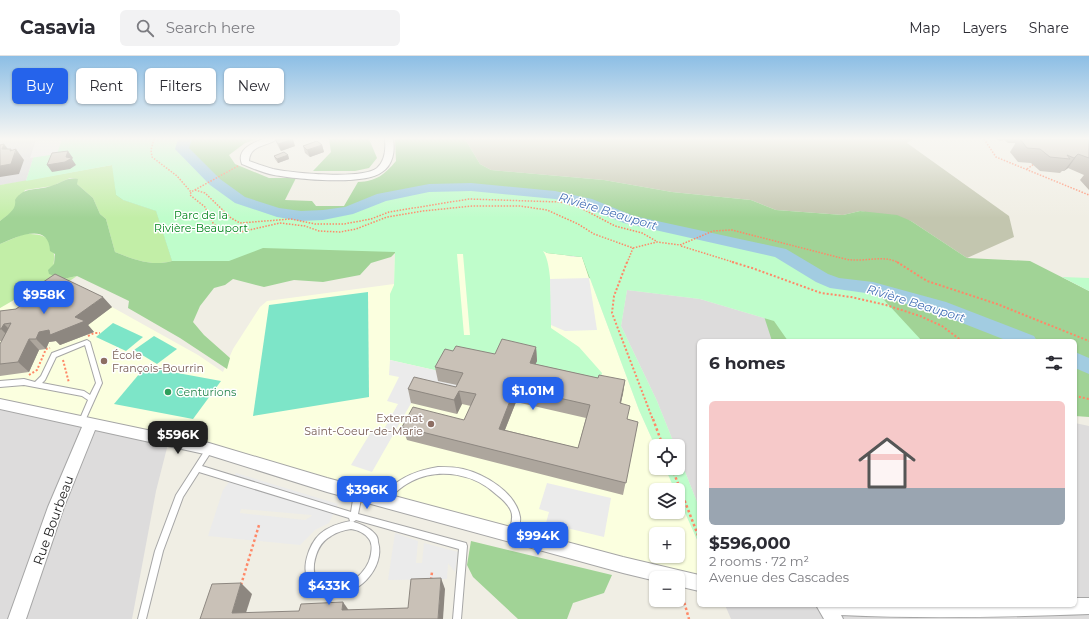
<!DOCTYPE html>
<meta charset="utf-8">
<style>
body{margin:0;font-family:Montserrat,sans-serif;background:#f2f2f3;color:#2b2b33;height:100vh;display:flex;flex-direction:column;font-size:15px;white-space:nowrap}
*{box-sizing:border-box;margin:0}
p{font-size:13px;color:#7c7c81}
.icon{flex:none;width:22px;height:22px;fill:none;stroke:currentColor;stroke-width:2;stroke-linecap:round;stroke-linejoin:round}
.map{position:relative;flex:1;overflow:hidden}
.side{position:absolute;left:697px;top:283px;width:380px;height:268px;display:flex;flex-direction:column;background:#fff;border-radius:6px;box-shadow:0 1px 3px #0004}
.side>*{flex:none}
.banner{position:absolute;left:12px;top:12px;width:380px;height:36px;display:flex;gap:8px}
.controls{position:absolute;left:649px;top:383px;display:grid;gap:8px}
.controls a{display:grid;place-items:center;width:36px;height:36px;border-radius:6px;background:#fff;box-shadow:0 1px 3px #0004;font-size:20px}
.price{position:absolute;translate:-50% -34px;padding:0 9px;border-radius:8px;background:#2563eb;color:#fff;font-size:13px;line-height:26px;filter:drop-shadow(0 1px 2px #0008)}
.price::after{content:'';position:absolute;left:50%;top:24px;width:12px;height:9px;margin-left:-6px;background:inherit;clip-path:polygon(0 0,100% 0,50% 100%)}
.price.selected{background:#222;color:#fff}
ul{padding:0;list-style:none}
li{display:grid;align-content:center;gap:8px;height:212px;padding:0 12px}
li+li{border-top:1px solid #e1e1e2}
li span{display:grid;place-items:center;height:124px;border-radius:6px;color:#555}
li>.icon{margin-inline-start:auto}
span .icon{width:72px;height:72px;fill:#fffc;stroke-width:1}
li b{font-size:17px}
h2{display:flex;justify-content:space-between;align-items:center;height:48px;padding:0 12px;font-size:17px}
.tag{padding:0 14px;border-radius:6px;background:#fff;box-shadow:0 1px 3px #0004;font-size:14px;line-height:36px}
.tag.selected{background:#2563eb;color:#fff}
header{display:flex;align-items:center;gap:24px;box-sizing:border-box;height:56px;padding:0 20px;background:#fff;border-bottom:1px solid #e1e1e2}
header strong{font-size:19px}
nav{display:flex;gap:22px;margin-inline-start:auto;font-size:14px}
.search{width:280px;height:36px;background:#f2f2f3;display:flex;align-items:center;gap:10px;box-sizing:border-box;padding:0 14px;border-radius:6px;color:#7c7c81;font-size:15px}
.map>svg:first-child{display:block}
</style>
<header>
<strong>Casavia</strong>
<div class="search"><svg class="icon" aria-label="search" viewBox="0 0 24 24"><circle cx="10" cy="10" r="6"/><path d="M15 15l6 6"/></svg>Search here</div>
<nav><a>Map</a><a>Layers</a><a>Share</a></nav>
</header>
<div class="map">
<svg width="1089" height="563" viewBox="0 0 1089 563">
<rect width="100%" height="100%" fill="#f0eee4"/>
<g fill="#dddcdc">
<path d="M 0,83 L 39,83 L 26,125 L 0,129 Z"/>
<path d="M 627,234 L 700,243 L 774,265 L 788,285 L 699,285 L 699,451 L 678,398 L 678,390 L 675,390 L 657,345 L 621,270 Z"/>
<path d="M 0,348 L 169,384 L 156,435 L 132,563 L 0,563 Z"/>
<path d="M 1075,367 L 1089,370 L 1089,563 L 731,563 L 725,549 L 1075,549 Z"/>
</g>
<path fill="#fbffdf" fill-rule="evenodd" d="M 510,183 L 572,201 L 582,201 L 639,354 L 656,392 L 656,412 L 665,412 L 675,434 L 656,434 L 656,456 L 678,456 L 678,441 L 699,488 L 699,527 L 209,393 L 0,348 L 0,252 L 45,226 L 112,251 L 198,299 L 223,316 L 233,293 L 260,251 L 267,245 L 394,228 L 395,196 ZM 656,478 L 678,478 L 678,500 L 656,500 Z"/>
<path fill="#c3c6af" d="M 465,83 L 913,83 L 907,87 L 1009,160 L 1014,181 L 967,202 L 911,165 L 860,155 L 843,159 L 776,154 L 751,144 L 672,136 L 604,124 L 491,114 L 480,108 Z"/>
<g fill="#c2eea7">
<path d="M 112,109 L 123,144 L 156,155 L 172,205 C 152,211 133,203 115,196 L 106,163 L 100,158 L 93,142 L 77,128 L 77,123 L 70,122 L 52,130 L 25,134 L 13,155 L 0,165 L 0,129 Z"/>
<path d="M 24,178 C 40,178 53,179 54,199 C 55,202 53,206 54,209 C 56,214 60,219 63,223 L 77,220 L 53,236 L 45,226 L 0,252 L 0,188 Z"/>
</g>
<g fill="#a1d396">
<path d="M 124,83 L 257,83 L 245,87 L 229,99 L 235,108 L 269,122 L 296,122 L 285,144 L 312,145 L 316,150 L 344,150 L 358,126 C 377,125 384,119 396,105 L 395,83 L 465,83 L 480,108 L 491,114 L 604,124 L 672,136 L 751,144 L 776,154 L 843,159 L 860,155 L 897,159 L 911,165 L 967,202 L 1030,205 L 1089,235 L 1089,361 L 1075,360 L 1075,285 L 772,285 L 762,254 L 740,242 L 603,227 L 589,222 L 582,201 L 547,197 L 534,187 L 396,196 L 391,201 L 371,207 L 360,219 L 323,226 L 294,224 L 264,231 L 233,223 L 225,229 L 214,232 L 200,250 L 193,266 L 204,279 L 230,302 L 227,313 L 180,282 L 128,252 L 129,245 L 77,220 L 63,223 L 49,218 L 48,214 L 54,208 L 55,198 L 50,195 C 49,165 16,181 0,188 L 0,165 C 7,159 17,154 15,144 C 24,130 37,135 51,130 C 62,127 66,121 78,123 L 77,128 L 93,142 L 100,158 L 106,163 L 115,196 C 133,203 152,211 172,205 L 156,155 L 123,144 L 116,139 L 113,110 L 106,101 Z"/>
<path d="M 329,83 L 369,83 L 377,102 L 369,112 L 355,115 L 313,115 L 331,96 Z"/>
<path d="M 471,485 L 612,519 L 604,537 L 573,547 L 567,563 L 518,563 L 473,521 L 467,509 Z"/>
</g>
<g fill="#bffdcb" fill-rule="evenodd">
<path d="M 39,83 L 186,83 L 184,85 L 182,93 L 215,126 L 240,144 L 277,156 L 301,160 L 323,159 L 348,155 L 382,141 L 429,132 L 471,131 L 555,139 L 587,146 L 630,164 L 780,197 L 822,222 L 836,228 L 873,232 L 922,285 L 788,285 L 774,265 L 700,243 L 627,234 L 621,270 L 657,345 L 675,390 L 656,390 L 656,392 L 639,354 L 582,201 L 547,197 L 543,195 C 553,209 551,254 551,272 L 579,291 L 602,317 L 597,336 L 443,316 L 390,304 L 390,238 L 394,229 L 395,196 L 263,192 L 229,205 L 172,205 L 156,155 L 123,144 L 116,139 L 112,109 L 26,125 ZM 457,198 L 463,198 L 470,279 L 464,279 Z"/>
<path d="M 1062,221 L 1089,222 L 1089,235 Z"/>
<path d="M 678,398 L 699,451 L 699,488 L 678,441 L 678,434 L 675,434 L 665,412 L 678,412 Z"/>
</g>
<g fill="#7de5c8">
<path d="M 368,236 L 369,341 L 253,360 L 269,249 Z"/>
<path d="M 113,267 L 143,281 L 126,295 L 96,281 Z"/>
<path d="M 154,280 L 177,293 L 157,308 L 134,294 Z"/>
<path d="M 145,311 L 221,325 L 193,363 L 114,348 Z"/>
</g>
<g fill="#ebebeb" fill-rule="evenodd">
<path d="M 62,83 L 57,98 L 30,102 L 36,84 Z"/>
<path d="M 589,222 L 597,274 L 565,275 L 551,269 L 550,223 Z"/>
<path d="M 390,304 L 443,316 L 465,331 L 418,335 L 372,416 L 351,409 L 371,376 L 384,373 L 398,348 L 387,345 L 399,321 L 389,319 Z"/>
<path d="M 236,417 L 338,448 L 329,467 L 315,474 L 300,489 L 208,480 L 223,434 ZM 241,453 L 311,459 L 312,460 L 305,464 L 240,457 Z"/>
<path d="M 547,427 L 611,442 L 604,481 L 546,467 L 549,456 L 539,453 Z"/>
<path d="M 395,477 L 418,485 L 416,507 L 422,507 L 424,487 L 458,496 L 455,516 L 448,507 L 447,523 L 388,524 Z"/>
</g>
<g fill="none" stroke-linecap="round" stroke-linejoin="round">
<g fill="#a2cce1" fill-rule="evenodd">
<path d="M 178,83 L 192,83 L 189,92 L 220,123 L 245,141 L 279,152 L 301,155 L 323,154 L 345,151 L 377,138 L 429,128 L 471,127 L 555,135 L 592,143 L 634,160 L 786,193 L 828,218 L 839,222 L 873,226 L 946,246 L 1034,280 L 1037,285 L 1008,285 L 934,256 L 873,238 L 830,232 L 816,226 L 775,201 L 624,167 L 582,150 L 555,143 L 471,135 L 429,136 L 386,145 L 353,158 L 323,164 L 301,165 L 277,161 L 235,147 L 210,129 L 175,93 Z"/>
<path d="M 1075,296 L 1089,302 L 1089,318 L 1075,312 Z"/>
</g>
<defs>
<g id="lane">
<path d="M 87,284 L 90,286 L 102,327 L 84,367 L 82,368 L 80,367 L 79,365 L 88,344 L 82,340 L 24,329 L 0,331 L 0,325 L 24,323 L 35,326 L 41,320 L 52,297 ZM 85,289 L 96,327 L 90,339 L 84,335 L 42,327 L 45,324 L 56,301 Z"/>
<path d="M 209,390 L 211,391 L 213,393 L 202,410 L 351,456 L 354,438 L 355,436 L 358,435 L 361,436 L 362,438 L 358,458 L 466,487 L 467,490 L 461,563 L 453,563 L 459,493 L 356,464 L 353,466 L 350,465 L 349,462 L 199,416 L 183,441 L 163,495 L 146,563 L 138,563 L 155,495 L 176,439 L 207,391 Z"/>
<path d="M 438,411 C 447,411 455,411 463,413 C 484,418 516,436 520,461 C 521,467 518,476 516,482 L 513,483 L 510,482 C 507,474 515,465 511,455 C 508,448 502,443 497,439 C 475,418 440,411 412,425 C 406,428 400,432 395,437 C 392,441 389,446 384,447 L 381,446 L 380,444 C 383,439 387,436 390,432 C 404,419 420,414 438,411 Z"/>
<path d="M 351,465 C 360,468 369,471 375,478 C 377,480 378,483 378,486 C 386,512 356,543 330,537 C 326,537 322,534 319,532 C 316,531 313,529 311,527 C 299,515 309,488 320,478 C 329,470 340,467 351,465 ZM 351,473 C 358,474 365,477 369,483 C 372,487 372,493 371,498 C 368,517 345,537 326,527 C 322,525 318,523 316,520 C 313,516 314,512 314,508 C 316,496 320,486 331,480 C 337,476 344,474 351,473 Z"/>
</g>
<g id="street">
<path d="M 263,83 L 277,83 C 267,91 250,88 249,105 C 257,108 265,111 273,113 C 292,117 362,124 377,112 C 385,105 386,93 385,83 L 393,83 C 395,95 393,109 382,116 C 364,130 296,123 274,119 C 263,117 252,112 242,108 C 236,94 252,87 263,83 Z"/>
<path d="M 0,343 L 209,387 L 327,422 L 623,501 L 699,519 L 699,535 L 678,530 L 678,522 L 656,522 L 656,525 L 623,517 L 327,436 L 209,399 L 95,374 L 64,451 L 26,563 L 8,563 L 48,451 L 82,371 L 0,353 Z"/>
<path d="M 1075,542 L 1089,542 L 1089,558 C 1006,561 923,563 841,559 L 843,563 L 824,563 L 816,549 L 1075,549 Z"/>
</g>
</defs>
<use href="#lane" stroke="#a6a6a6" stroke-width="2"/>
<use href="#street" stroke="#a6a6a6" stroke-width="2"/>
<g stroke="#ff8867" stroke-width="1.5" stroke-dasharray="1.5 1.5" stroke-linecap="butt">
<path d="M 154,83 L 151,94 L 152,101 L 177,120 L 191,136"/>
<path d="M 984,83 L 996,101 L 1089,139"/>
<path d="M 238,110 L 191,136 L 190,139 L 205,151 L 213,167 L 219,173 L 236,177 L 280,167 L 305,170 L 319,175 L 340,176 L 356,173 L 387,161 L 423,155 L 472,150 L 520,150 L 547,154 L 578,168 L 594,178 L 633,192 L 657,186 L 680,189 L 713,175 L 732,174 L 837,201 C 842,202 848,204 853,204 C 868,205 885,199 899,207"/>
<path d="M 1027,113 L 1034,108"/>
<path d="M 195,134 L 205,137 L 231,162 L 240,167 L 291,163 L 315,168 L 344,168 L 371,163 L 389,156 L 469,143 L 560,146 L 579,151 L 615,170 L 642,177 L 656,185"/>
<path d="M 681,190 L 736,207"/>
<path d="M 627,207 L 633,192"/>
</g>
<g stroke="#ff8867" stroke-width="2" stroke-dasharray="2 2" stroke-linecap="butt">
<path d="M 627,206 L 614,240 L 612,257 L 653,364"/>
<path d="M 732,206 L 752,212 L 821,237 L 851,241 L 886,249 L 920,260 L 942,270 L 962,285"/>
<path d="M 897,206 L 927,225 L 997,248 L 1089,285"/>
<path d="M 88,280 L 94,277 L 100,277"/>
<path d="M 63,304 L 69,327"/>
<path d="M 29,319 L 37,314 L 46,293 L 50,292"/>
<path d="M 1075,340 L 1089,343"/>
</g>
<g stroke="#ff8867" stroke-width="2.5" stroke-dasharray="2.5 2.5" stroke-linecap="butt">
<path d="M 653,363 L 663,390"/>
<path d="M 672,412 L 699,482"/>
<path d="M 431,524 L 432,516"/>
<path d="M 241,529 L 259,469"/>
<path d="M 683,542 L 689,563"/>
</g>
<use href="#lane" fill="#fff" fill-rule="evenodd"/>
<use href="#street" fill="#fff" fill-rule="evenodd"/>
</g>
<g fill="#ada69d" fill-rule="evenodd">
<path d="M 275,83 L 295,90 L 281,95 L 278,90 Z"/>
<path d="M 996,83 L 1089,83 L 1089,134 L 1080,124 L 1084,119 L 1068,112 L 1064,115 L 1062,115 L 1060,117 L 1040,115 L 1031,107 L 1018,106 L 1010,96 L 1015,88 L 1015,87 L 1008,87 L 1004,84 L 1001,85 Z"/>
<path d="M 322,89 L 324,96 L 310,101 L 305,97 L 303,90 Z"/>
<path d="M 288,99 L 289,103 L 278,107 L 275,103 L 274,100 Z"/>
<path d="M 27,237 L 112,251 L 88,269 L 94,276 L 60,289 L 56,285 L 49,286 L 46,293 L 39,294 L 29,316 L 0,320 L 0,308 L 2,285 L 0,285 L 0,255 L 16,253 L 32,242 Z"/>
<path d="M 536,291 L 537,305 L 535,308 L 598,322 L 625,324 L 621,348 L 628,364 L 638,366 L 623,439 L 407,384 L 402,371 L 464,364 L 471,350 L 462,348 L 457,358 L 411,347 L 408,333 L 456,331 L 457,329 L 438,325 L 435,311 L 453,295 L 495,298 ZM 516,346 L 586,362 L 578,392 L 505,374 Z"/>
</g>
<g fill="#8d8780">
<path d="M 293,83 L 295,90 L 281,95 L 278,88 Z"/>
<path d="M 4,88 L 12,98 L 2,93 Z"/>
<path d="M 322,89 L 324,96 L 310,101 L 307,94 Z"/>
<path d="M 11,93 L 15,98 L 16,93 L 24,104 L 19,118 L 0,121 L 0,110 L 10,95 Z"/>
<path d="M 68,95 L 73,102 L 72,103 L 76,109 L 70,113 L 52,116 L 47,109 Z"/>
<path d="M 1078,98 L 1068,112 L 1064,115 L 1074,102 Z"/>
<path d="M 288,99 L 289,103 L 278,107 L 277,103 Z"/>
<path d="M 103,241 L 112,251 L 88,269 L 94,276 L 60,289 L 56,285 L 49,286 L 46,293 L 36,283 L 39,276 L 75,261 Z"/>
<path d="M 4,268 L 15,279 L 12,284 L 1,273 Z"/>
<path d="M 29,283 L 39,294 L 29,316 L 18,306 Z"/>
<path d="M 536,291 L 537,305 L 530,321 L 530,307 Z"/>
<path d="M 625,324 L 623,338 L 617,361 L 620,347 Z"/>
<path d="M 515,332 L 516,346 L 500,386 L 499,373 Z"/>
<path d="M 459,335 L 462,348 L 457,358 L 454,344 Z"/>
<path d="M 441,522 L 445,533 L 443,563 L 438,563 Z"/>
<path d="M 241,527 L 252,538 L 244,563 L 232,557 Z"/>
<path d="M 343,546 L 350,556 L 342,554 Z"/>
</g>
<g fill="#c9c1b7" stroke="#8d8780" fill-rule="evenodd">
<path d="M 275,83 L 293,83 L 278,88 Z"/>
<path d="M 1020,83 L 1089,83 L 1089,102 L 1078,98 L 1074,102 L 1067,99 L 1070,103 L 1050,101 L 1040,93 L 1027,92 Z"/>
<path d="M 317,85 L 322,89 L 307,94 L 303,90 Z"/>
<path d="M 4,88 L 2,93 L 11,93 L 10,95 L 16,93 L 11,108 L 0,110 L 0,89 Z"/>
<path d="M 68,95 L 66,101 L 72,102 L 65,106 L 47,109 L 52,97 Z"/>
<path d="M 284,96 L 288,99 L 277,103 L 274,100 Z"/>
<path d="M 55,218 L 103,241 L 75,261 L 85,265 L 50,279 L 49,274 L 39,276 L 36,283 L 29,283 L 18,306 L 0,308 L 0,288 L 11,267 L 4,268 L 1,273 L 0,273 L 0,255 L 16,253 L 34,240 L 27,237 Z"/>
<path d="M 502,283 L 536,291 L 530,307 L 598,322 L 599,319 L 625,324 L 620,347 L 630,350 L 627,363 L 638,366 L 626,427 L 402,371 L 413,351 L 464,364 L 476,338 L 459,335 L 454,344 L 408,333 L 414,321 L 456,331 L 463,317 L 435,311 L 445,293 L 453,295 L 456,290 L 495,298 ZM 515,332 L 590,349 L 578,392 L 499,373 Z"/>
<path d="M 441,522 L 438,563 L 200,563 L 212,528 L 241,527 L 232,557 L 299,555 L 301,548 L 343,546 L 342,554 L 408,552 L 411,523 Z"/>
</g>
<linearGradient id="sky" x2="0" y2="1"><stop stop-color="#8cbee5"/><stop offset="0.51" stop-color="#f8f7f3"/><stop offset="1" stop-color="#f8f7f3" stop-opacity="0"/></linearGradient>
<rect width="1089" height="162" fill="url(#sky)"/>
<g fill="#8d6e63" stroke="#fff" stroke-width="1.5">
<circle cx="104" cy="305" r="4"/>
<circle cx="431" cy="368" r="4"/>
</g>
<circle fill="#2e9e5b" stroke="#fff" stroke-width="1.5" cx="168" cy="336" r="4"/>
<g text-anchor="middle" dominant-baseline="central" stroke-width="3" stroke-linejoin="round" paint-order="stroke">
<g font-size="11" fill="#03861d" stroke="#fff">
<text x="201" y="159">Parc de la<tspan x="201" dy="13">Rivière-Beauport</tspan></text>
</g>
<g font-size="11" fill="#785e54" stroke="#fff" text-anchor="start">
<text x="112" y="299">École<tspan x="112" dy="13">François-Bourrin</tspan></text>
<text x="423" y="362" text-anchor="end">Externat<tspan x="423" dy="13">Saint-Coeur-de-Marie</tspan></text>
</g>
<g font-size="11" fill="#27864d" stroke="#fff" text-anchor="start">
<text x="176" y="336">Centurions</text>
</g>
<g font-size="12" font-style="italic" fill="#4470b6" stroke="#fff">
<text transform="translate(608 155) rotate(17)">Rivière Beauport</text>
<text transform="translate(916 247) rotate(17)">Rivière Beauport</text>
</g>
<g font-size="13" fill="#1f1f1f" stroke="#fff">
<text transform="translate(53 464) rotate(-70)">Rue Bourbeau</text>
</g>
</g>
</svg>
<div class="controls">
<a><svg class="icon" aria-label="locate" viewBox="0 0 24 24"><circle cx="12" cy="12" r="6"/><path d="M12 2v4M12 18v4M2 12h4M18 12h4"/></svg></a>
<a><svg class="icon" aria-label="layers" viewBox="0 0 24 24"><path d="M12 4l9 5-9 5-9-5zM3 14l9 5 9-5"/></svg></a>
<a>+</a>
<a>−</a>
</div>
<b class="price" style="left:44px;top:259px">$958K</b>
<b class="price" style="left:533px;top:355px">$1.01M</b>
<b class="price selected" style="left:178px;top:399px">$596K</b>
<b class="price" style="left:367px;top:454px">$396K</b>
<b class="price" style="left:538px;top:500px">$994K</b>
<b class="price" style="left:329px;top:550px">$433K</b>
<div class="banner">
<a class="tag selected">Buy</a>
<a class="tag">Rent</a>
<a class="tag">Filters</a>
<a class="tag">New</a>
</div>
<section class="side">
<h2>6 homes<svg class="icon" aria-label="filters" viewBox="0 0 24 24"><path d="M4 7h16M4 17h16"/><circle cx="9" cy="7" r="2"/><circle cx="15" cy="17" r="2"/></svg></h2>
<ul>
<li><span style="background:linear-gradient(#f6c9c9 70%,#9aa5b1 0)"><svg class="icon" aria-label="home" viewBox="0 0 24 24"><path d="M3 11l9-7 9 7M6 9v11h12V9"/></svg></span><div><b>$596,000</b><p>2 rooms · 72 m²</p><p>Avenue des Cascades</p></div></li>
</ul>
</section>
</div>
